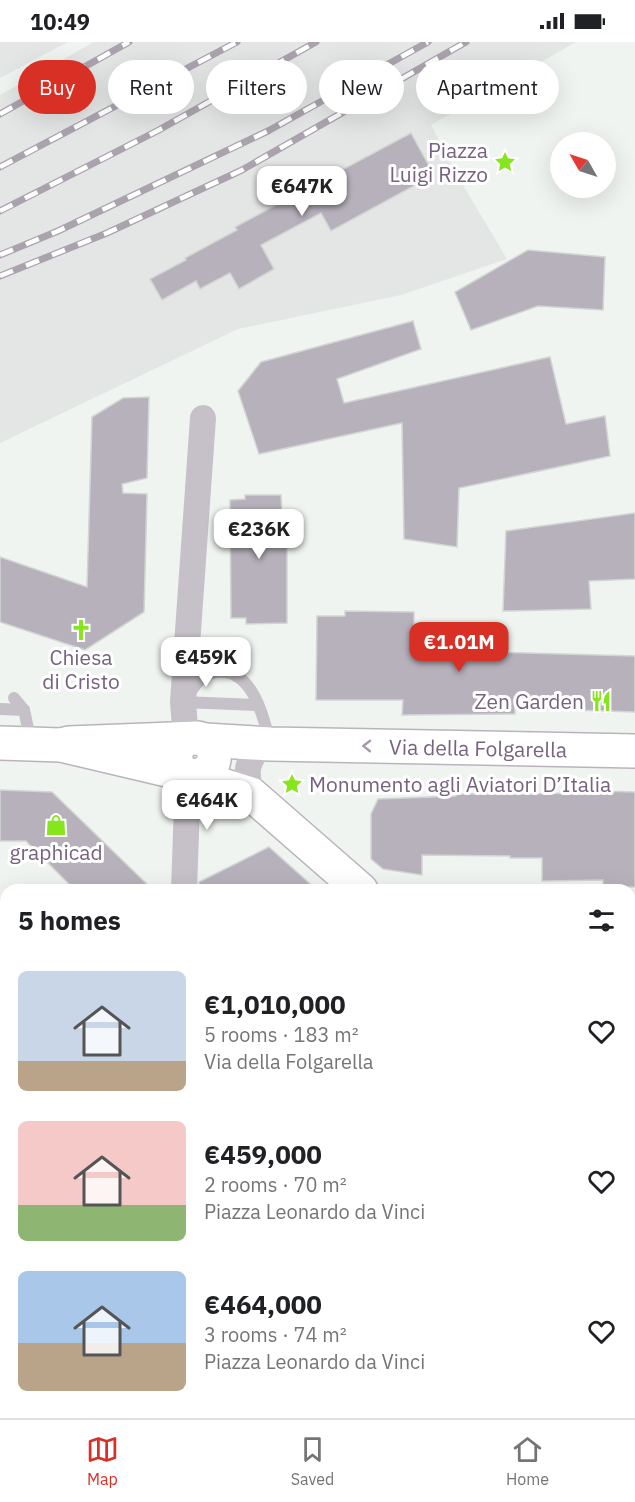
<!DOCTYPE html>
<meta charset="utf-8">
<style>
body{margin:0;font-family:"IBM Plex Sans",sans-serif;background:#f6f6f6;color:#202124;height:100vh;display:flex;flex-direction:column;font-size:22px;white-space:nowrap}
*{box-sizing:border-box;margin:0}
p{font-size:20px;color:#757577}
.icon{flex:none;width:33px;height:33px;fill:none;stroke:currentColor;stroke-width:2;stroke-linecap:round;stroke-linejoin:round}
.map{position:relative;flex:1;overflow:hidden}
.panel{position:absolute;left:0px;top:842px;width:636px;height:536px;display:flex;flex-direction:column;background:#fff;border-radius:18px 18px 0 0;box-shadow:0 6px 24px #0002}
.panel>*{flex:none}
.top-card{position:absolute;left:18px;top:18px;width:600px;height:54px;display:flex;gap:12px}
.needle{width:39px;rotate:309deg}
.fabs{position:absolute;left:550px;top:90px;display:grid;gap:12px}
.fabs a{display:grid;place-items:center;width:66px;height:66px;border-radius:50%;background:#fff;box-shadow:0 6px 24px #0002;font-size:30px}
.price{position:absolute;translate:-50% -51px;padding:0 14px;border-radius:12px;background:#fff;color:#222;font-size:20px;line-height:39px;filter:drop-shadow(0 2px 3px #0008)}
.price::after{content:'';position:absolute;left:50%;top:36px;width:18px;height:14px;margin-left:-9px;background:inherit;clip-path:polygon(0 0,100% 0,50% 100%)}
.price.current{background:#d93025;color:#fff}
ul{padding:0;list-style:none}
li{display:flex;align-items:center;gap:18px;height:150px;padding:0 18px}
li span{display:grid;place-items:center;flex:none;width:168px;height:120px;border-radius:9px;color:#555}
li>.icon{margin-inline-start:auto}
span .icon{width:72px;height:72px;fill:#fffc;stroke-width:1}
li b{font-size:26px}
h2{display:flex;justify-content:space-between;align-items:center;height:72px;padding:0 18px;font-size:26px}
.chip{padding:0 21px;border-radius:27px;background:#fff;box-shadow:0 6px 24px #0002;font-size:21px;line-height:54px}
.chip.current{background:#d93025;color:#fff}
.status{display:flex;justify-content:space-between;align-items:center;height:42px;padding:0 30px;background:#fff;direction:ltr}
.status svg{height:16px;fill:currentColor}
.dock{display:flex;justify-content:space-around;align-items:center;height:84px;border-top:2px solid #e0e0e0;background:#fff;font-size:16px;color:#757577}
.dock a{display:grid;justify-items:center;gap:3px}
.dock .current{color:#d93025}
.map>svg:first-child{display:block}
</style>
<div class="status"><b>10:49</b><svg viewBox="0 0 49 12"><path d="M0 12V9h3v3zM5 12V6h3v6zM10 12V3h3v9zM15 12V0h3v12zM26 1h20v11H26zM47 4h2v5h-2z"/></svg></div>
<div class="map">
<svg width="635" height="1376" viewBox="0 0 635 1376">
<rect width="100%" height="100%" fill="#eff4f0"/>
<g fill="#e4e6e6">
<path d="M 0,0 L 68,0 L 0,36 Z"/>
<path d="M 94,0 L 576,0 L 431,83 L 457,133 L 507,217 L 401,253 L 238,287 L 0,401 L 0,53 Z"/>
</g>
<g fill="#b7b1bc" stroke="#d2d5d3" stroke-width="1.5">
<path d="M 411,91 L 434,133 L 331,189 L 321,171 L 261,203 L 274,227 L 239,247 L 230,231 L 200,247 L 196,239 L 162,258 L 150,237 L 186,218 L 185,216 L 237,188 L 235,185 Z"/>
<path d="M 528,208 L 605,215 L 603,268 L 538,264 L 471,288 L 455,250 Z"/>
<path d="M 413,279 L 421,307 L 337,337 L 344,361 L 550,315 L 566,382 L 605,374 L 610,414 L 459,446 L 457,505 L 404,497 L 402,381 L 259,412 L 238,349 L 261,320 Z"/>
<path d="M 149,355 L 147,436 L 122,442 L 123,451 L 147,452 L 144,570 L 85,608 L 0,580 L 0,515 L 87,545 L 92,375 L 123,356 Z"/>
<path d="M 245,453 L 281,453 L 282,470 L 287,470 L 287,581 L 246,582 L 246,576 L 231,576 L 230,458 L 245,457 Z"/>
<path d="M 635,471 L 635,537 L 589,539 L 591,567 L 503,569 L 506,489 Z"/>
<path d="M 345,569 L 414,570 L 414,608 L 635,614 L 635,670 L 515,666 L 515,672 L 402,673 L 403,658 L 316,658 L 317,574 L 345,574 Z"/>
<path d="M 0,748 L 52,750 L 153,848 L 75,848 L 26,799 L 0,799 Z"/>
<path d="M 598,749 L 635,750 L 635,845 L 603,845 L 603,838 L 542,839 L 542,816 L 510,816 L 510,814 L 422,813 L 422,833 L 383,827 L 371,817 L 371,772 L 378,757 L 456,754 L 456,752 L 598,751 Z"/>
<path d="M 269,805 L 317,848 L 199,848 L 199,840 Z"/>
</g>
<g fill="none" stroke-linecap="round" stroke-linejoin="round">
<defs>
<g id="secondary">
<path d="M 205,698 L 270,702 L 635,709"/>
<path d="M 0,701 L 61,703 L 188,733"/>
<path d="M 61,703 L 69,701 L 198,696 C 206,698 213,703 214,712 C 217,737 179,742 176,717 C 174,708 180,702 186,697"/>
<path d="M 194,734 L 251,752 L 361,848"/>
<path d="M 630,1088 L 635,1088"/>
</g>
</defs>
<use href="#secondary" stroke="#bab3bc" stroke-width="36"/>
<g stroke="#c6c1c8" stroke-width="12">
<path d="M 189,652 C 197,641 203,631 217,630 C 252,625 264,676 270,701"/>
<path d="M 14,656 L 24,668"/>
<path d="M 183,660 L 258,663"/>
<path d="M 0,667 L 24,668 L 31,700"/>
</g>
<g stroke="#c6c1c8" stroke-width="26">
<path d="M 186,697 L 183,660 L 203,376"/>
<path d="M 251,752 C 245,728 246,720 263,701"/>
<path d="M 184,848 L 188,733"/>
</g>
<use href="#secondary" stroke="#fff" stroke-width="33"/>
<defs>
<g id="rail">
<path d="M 0,72 L 129,0"/>
<path d="M 0,125 L 237,0"/>
<path d="M 0,169 L 157,89 L 316,0"/>
<path d="M 0,213 L 58,189 L 268,89 L 428,0"/>
<path d="M 0,234 L 107,191 L 242,128 L 466,0"/>
</g>
</defs>
<use href="#rail" stroke="#aaa3ae" stroke-width="7"/>
<use href="#rail" stroke="#fff" stroke-width="4.5" stroke-dasharray="14" stroke-linecap="butt"/>
</g>
<defs><path id="oneway-chevron" d="M-2-3.5L2.5 0L-2 3.5" fill="none" stroke-width="1.6" stroke-linecap="round" stroke-linejoin="round" transform="scale(1.5)"/></defs>
<use stroke="#a799ad" href="#oneway-chevron" transform="translate(367 704) rotate(-179)"/>
<defs>
<symbol id="sight-bare" viewBox="-9 -9 18 18"><path d="M0-6L1.8-2.2L6-1.7L2.9 1.2L3.7 5.4L0 3.3L-3.7 5.4L-2.9 1.2L-6-1.7L-1.8-2.2Z" fill="#87e51e" stroke="#fff" stroke-width="2.5" paint-order="stroke"/></symbol>
<symbol id="church-bare" viewBox="-9 -9 18 18"><path d="M-1.2-6h2.4v3.5h3.3v2.4h-3.3V6h-2.4V-.1h-3.3v-2.4h3.3Z" fill="#87e51e" stroke="#fff" stroke-width="2.5" paint-order="stroke"/></symbol>
<symbol id="restaurant-bare" viewBox="-9 -9 18 18"><path d="M-5-6h1v4h1v-4h1v4h1v-4h1v5L-1.5 .5V6h-2V.5L-5-1ZM5-6V6H3V1.5H1.5Q1.5-4 5-6Z" fill="#87e51e" stroke="#fff" stroke-width="2.5" paint-order="stroke"/></symbol>
<symbol id="shop-bare" viewBox="-9 -9 18 18"><path d="M-5-2.5h2.3a2.7 3.5 0 0 1 5.4 0H5L5.5 6h-11ZM-1.5-2.5h3a1.5 2.3 0 0 0-3 0Z" fill="#87e51e" stroke="#fff" stroke-width="2.5" paint-order="stroke"/></symbol>
</defs>
<g fill-rule="evenodd">
<use href="#sight-bare" x="490" y="105" width="30" height="30"/>
<use href="#church-bare" x="66" y="573" width="30" height="30"/>
<use href="#restaurant-bare" x="586" y="644" width="30" height="30"/>
<use href="#sight-bare" x="277" y="727" width="30" height="30"/>
<use href="#shop-bare" x="41" y="768" width="30" height="30"/>
</g>
<g text-anchor="middle" dominant-baseline="central" stroke-width="6" stroke-linejoin="round" paint-order="stroke">
<g font-size="21" fill="#776281" stroke="#fff" text-anchor="end">
<text x="488" y="108">Piazza<tspan x="488" dy="24">Luigi Rizzo</tspan></text>
<text x="81" y="615" text-anchor="middle">Chiesa<tspan x="81" dy="24">di Cristo</tspan></text>
<text x="584" y="659">Zen Garden</text>
<text x="309" y="742" text-anchor="start">Monumento agli Aviatori D’Italia</text>
<text x="56" y="810" text-anchor="middle">graphicad</text>
</g>
<g font-size="21" fill="#776281" stroke="#fff">
<text transform="translate(478 706) rotate(1)">Via della Folgarella</text>
</g>
</g>
</svg>
<div class="fabs">
<a><svg class="needle" viewBox="-14 -14 28 28"><path d="M0-13l5 13h-10z" fill="#e53935"/><path d="M0 13l5-13h-10z" fill="#757577"/></svg></a>
</div>
<b class="price" style="left:302px;top:175px">€647K</b>
<b class="price" style="left:259px;top:518px">€236K</b>
<b class="price current" style="left:459px;top:631px">€1.01M</b>
<b class="price" style="left:206px;top:646px">€459K</b>
<b class="price" style="left:207px;top:789px">€464K</b>
<div class="top-card">
<a class="chip current">Buy</a>
<a class="chip">Rent</a>
<a class="chip">Filters</a>
<a class="chip">New</a>
<a class="chip">Apartment</a>
</div>
<section class="panel">
<h2>5 homes<svg class="icon" aria-label="filters" viewBox="0 0 24 24"><path d="M4 7h16M4 17h16"/><circle cx="9" cy="7" r="2"/><circle cx="15" cy="17" r="2"/></svg></h2>
<ul>
<li><span style="background:linear-gradient(#c9d6e8 75%,#b9a48a 0)"><svg class="icon" aria-label="home" viewBox="0 0 24 24"><path d="M3 11l9-7 9 7M6 9v11h12V9"/></svg></span><div><b>€1,010,000</b><p>5 rooms · 183 m²</p><p>Via della Folgarella</p></div><svg class="icon" aria-label="heart" viewBox="0 0 24 24"><path d="M12 20l-8-8c-3-5 5-10 8-4 3-6 11-1 8 4z"/></svg></li>
<li><span style="background:linear-gradient(#f6c9c9 70%,#8fb573 0)"><svg class="icon" aria-label="home" viewBox="0 0 24 24"><path d="M3 11l9-7 9 7M6 9v11h12V9"/></svg></span><div><b>€459,000</b><p>2 rooms · 70 m²</p><p>Piazza Leonardo da Vinci</p></div><svg class="icon" aria-label="heart" viewBox="0 0 24 24"><path d="M12 20l-8-8c-3-5 5-10 8-4 3-6 11-1 8 4z"/></svg></li>
<li><span style="background:linear-gradient(#a9c7e8 60%,#b9a48a 0)"><svg class="icon" aria-label="home" viewBox="0 0 24 24"><path d="M3 11l9-7 9 7M6 9v11h12V9"/></svg></span><div><b>€464,000</b><p>3 rooms · 74 m²</p><p>Piazza Leonardo da Vinci</p></div><svg class="icon" aria-label="heart" viewBox="0 0 24 24"><path d="M12 20l-8-8c-3-5 5-10 8-4 3-6 11-1 8 4z"/></svg></li>
</ul>
</section>
</div>
<nav class="dock">
<a class="current"><svg class="icon" aria-label="map" viewBox="0 0 24 24"><path d="M3 6l6-2 6 2 6-2v14l-6 2-6-2-6 2zM9 4v14M15 6v14"/></svg>Map</a>
<a><svg class="icon" aria-label="saved" viewBox="0 0 24 24"><path d="M7 4h10v16l-5-4-5 4z"/></svg>Saved</a>
<a><svg class="icon" aria-label="home" viewBox="0 0 24 24"><path d="M3 11l9-7 9 7M6 9v11h12V9"/></svg>Home</a>
</nav>
